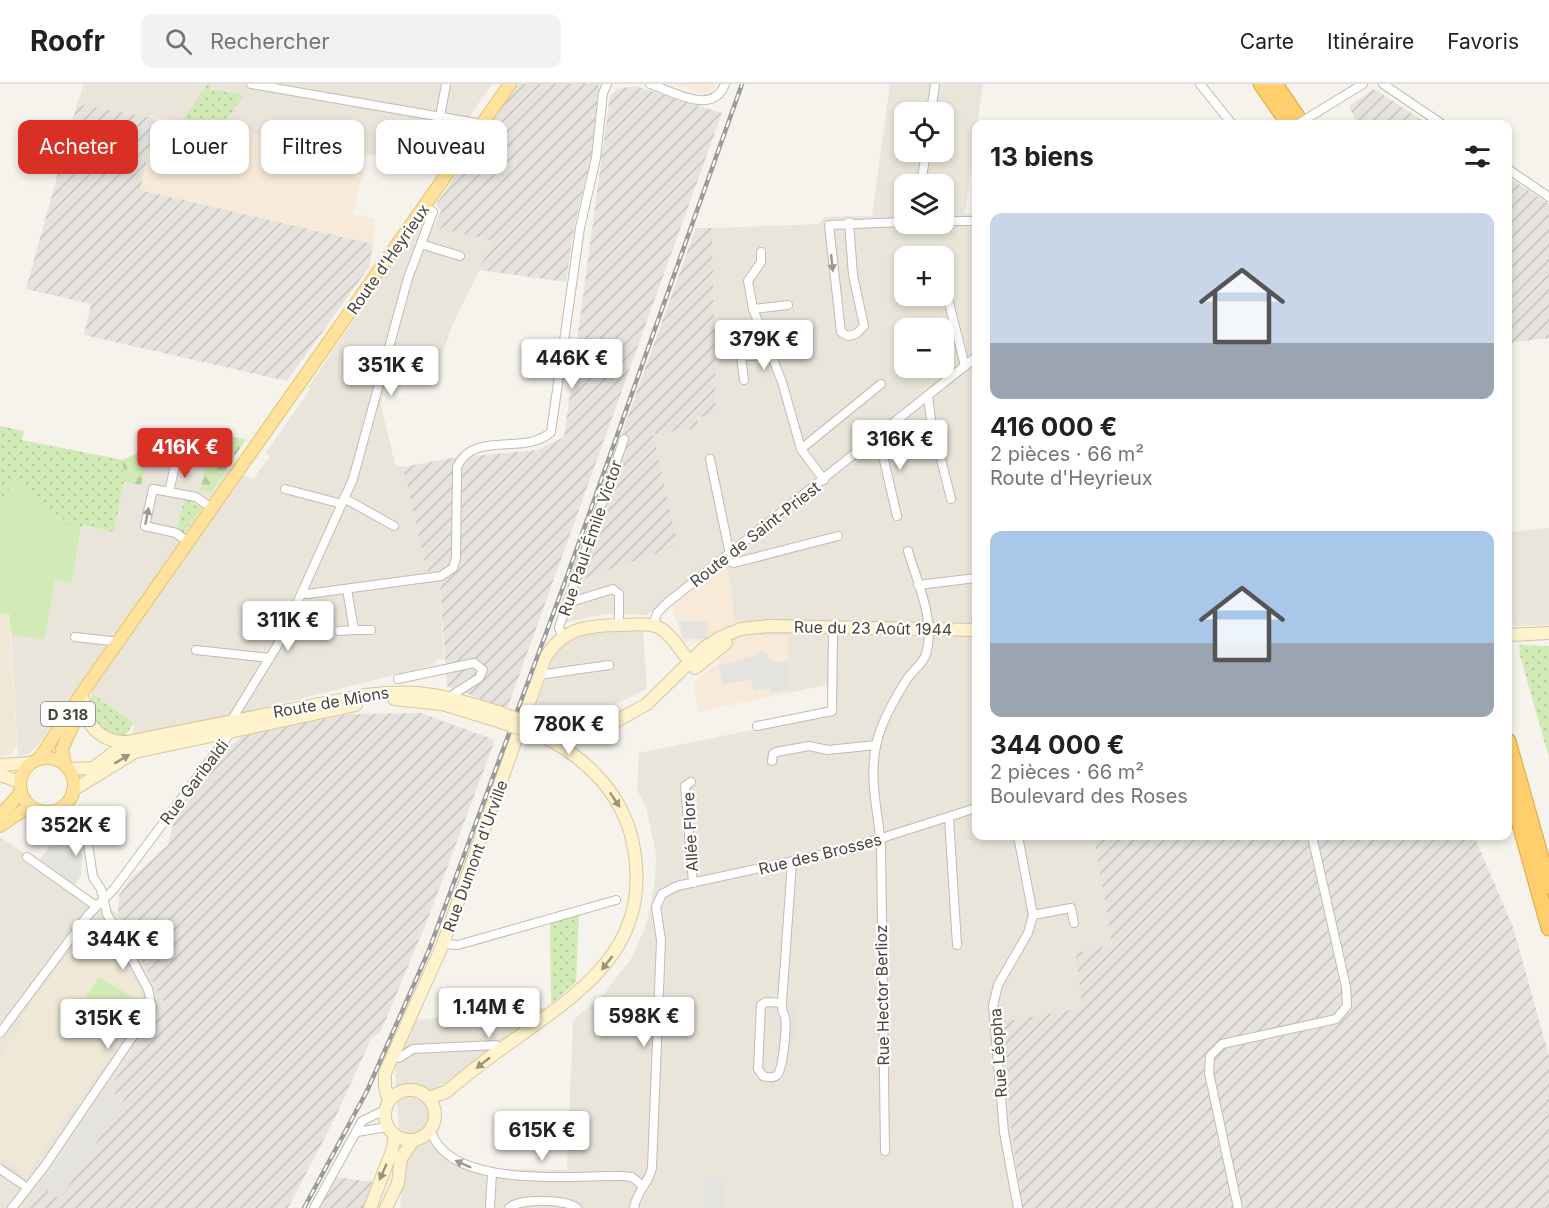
<!DOCTYPE html>
<html lang="fr">
<meta charset="utf-8">
<style>
body{margin:0;font-family:Inter,sans-serif;background:#f2f2f2;color:#202124;height:100vh;display:flex;flex-direction:column;font-size:22px;white-space:nowrap}
*{box-sizing:border-box;margin:0}
p{font-size:20px;color:#757577}
.icon{flex:none;width:33px;height:33px;fill:none;stroke:currentColor;stroke-width:2;stroke-linecap:round;stroke-linejoin:round}
.map{position:relative;flex:1;overflow:hidden}
.details{position:absolute;left:972px;top:36px;width:540px;height:720px;display:flex;flex-direction:column;background:#fff;border-radius:12px;box-shadow:0 3px 9px #0003}
.details>*{flex:none}
.guide{position:absolute;left:18px;top:36px;width:570px;height:54px;display:flex;gap:12px}
.buttons{position:absolute;left:894px;top:18px;display:grid;gap:12px}
.buttons a{display:grid;place-items:center;width:60px;height:60px;border-radius:12px;background:#fff;box-shadow:0 3px 9px #0003;font-size:30px}
.price{position:absolute;translate:-50% -51px;padding:0 14px;border-radius:6px;background:#fff;color:#222;font-size:20px;line-height:39px;filter:drop-shadow(0 2px 3px #0008)}
.price::after{content:'';position:absolute;left:50%;top:36px;width:18px;height:14px;margin-left:-9px;background:inherit;clip-path:polygon(0 0,100% 0,50% 100%)}
.price.current{background:#d93025;color:#fff}
ul{padding:0;list-style:none}
li{display:grid;align-content:center;gap:12px;height:318px;padding:0 18px}
li span{display:grid;place-items:center;height:186px;border-radius:12px;color:#555}
li>.icon{margin-inline-start:auto}
span .icon{width:108px;height:108px;fill:#fffc;stroke-width:1}
li b{font-size:26px}
h2{display:flex;justify-content:space-between;align-items:center;height:72px;padding:0 18px;font-size:26px}
.chip{padding:0 21px;border-radius:12px;background:#fff;box-shadow:0 3px 9px #0003;font-size:21px;line-height:54px}
.chip.current{background:#d93025;color:#fff}
header{display:flex;align-items:center;gap:36px;box-sizing:border-box;height:84px;padding:0 30px;background:#fff;border-bottom:2px solid #e0e0e0}
header strong{font-size:28px}
nav{display:flex;gap:33px;margin-inline-start:auto;font-size:21px}
.search{width:420px;height:54px;background:#f2f2f2;display:flex;align-items:center;gap:15px;box-sizing:border-box;padding:0 21px;border-radius:12px;color:#757577;font-size:22px}
.map>svg:first-child{display:block}
</style>
<header>
<strong>Roofr</strong>
<div class="search"><svg class="icon" aria-label="search" viewBox="0 0 24 24"><circle cx="10" cy="10" r="6"/><path d="M15 15l6 6"/></svg>Rechercher</div>
<nav><a>Carte</a><a>Itinéraire</a><a>Favoris</a></nav>
</header>
<div class="map">
<svg width="1549" height="1124" viewBox="0 0 1549 1124">
<defs>
<pattern id="industrial-furrows" width="10" height="10" patternUnits="userSpaceOnUse" patternTransform="scale(1.5)"><rect width="10" height="10" fill="#e6e2dd"/><path d="M-1 1l2-2M0 10L10 0M9 11l2-2" fill="none" stroke="#c7c3be"/></pattern>
<pattern id="grass-dots" width="8" height="8" patternUnits="userSpaceOnUse" patternTransform="scale(1.5)"><rect width="8" height="8" fill="#d2eab5"/><path d="M2 2h.1M6 6h.1" fill="none" stroke="#b6ca9c" stroke-width="1.8" stroke-linecap="round"/></pattern>
<pattern id="forest-firs" width="22" height="20" patternUnits="userSpaceOnUse" patternTransform="scale(1.5)"><rect width="22" height="20" fill="#d2eab5"/><path d="M5 1l3.5 6h-7zM16 11l3.5 6h-7z" fill="#b6ca9c"/></pattern>
</defs>
<rect width="100%" height="100%" fill="#f6f3ec"/>
<g fill="#eae5da" fill-rule="evenodd">
<path d="M 84,0 L 492,0 L 437,79 L 422,76 L 421,79 L 77,20 Z"/>
<path d="M 890,0 L 983,0 L 965,130 L 976,131 L 976,752 L 1094,752 L 1112,862 L 1082,924 L 1022,1109 L 1022,1124 L 400,1124 L 402,1101 L 395,980 L 416,936 L 547,923 L 436,1006 L 441,1032 L 437,1056 L 455,1071 L 479,1081 L 502,1085 L 567,1086 L 573,936 L 604,910 L 633,872 L 646,841 L 655,798 L 656,769 L 646,723 L 637,706 L 639,669 L 830,630 L 830,600 L 788,609 L 788,551 L 762,552 L 733,534 L 732,506 L 723,471 L 647,531 L 604,530 L 565,539 L 580,496 L 678,462 L 653,350 L 699,344 L 697,333 L 716,331 L 712,144 L 819,140 L 825,133 L 872,132 ZM 904,28 L 944,28 L 944,68 L 904,68 ZM 904,100 L 944,100 L 944,140 L 904,140 ZM 904,172 L 944,172 L 944,212 L 904,212 ZM 904,244 L 944,244 L 944,284 L 904,284 Z"/>
<path d="M 423,135 L 432,142 L 494,157 L 452,242 L 442,270 L 396,261 L 381,321 L 395,380 L 403,383 L 427,487 L 439,485 L 444,575 L 437,575 L 434,581 L 263,624 L 133,651 L 134,639 L 92,610 L 77,607 L 35,665 L 28,670 L 18,672 L 11,551 L 45,554 L 55,496 L 72,499 L 82,441 L 114,448 L 124,398 L 141,400 L 147,368 L 208,379 L 253,395 L 270,372 L 265,370 L 311,304 L 308,303 Z"/>
<path d="M 1549,444 L 1549,541 L 1513,542 L 1508,504 L 1508,448 Z"/>
<path d="M 643,547 L 647,605 L 598,629 L 571,632 L 534,626 L 554,572 L 568,557 L 588,549 Z"/>
<path d="M 0,753 L 118,830 L 167,921 L 25,1124 L 0,1124 Z"/>
</g>
<g fill="#f7ead8">
<path d="M 674,0 L 716,0 L 714,6 L 703,10 Z"/>
<path d="M 156,34 L 367,70 L 353,130 L 375,135 L 373,160 L 140,106 Z"/>
<path d="M 727,485 L 732,506 L 733,534 L 762,552 L 788,551 L 788,609 L 699,628 L 693,598 L 718,579 L 703,558 L 683,558 L 672,522 L 718,487 Z"/>
</g>
<g fill="url(#industrial-furrows)">
<path d="M 518,0 L 599,0 L 591,74 L 574,144 L 566,198 L 479,186 L 493,157 L 434,143 L 441,127 L 436,120 Z"/>
<path d="M 635,2 L 722,29 L 507,625 L 447,602 L 439,486 L 427,487 L 403,383 L 452,374 L 538,366 L 564,353 L 610,12 L 617,5 Z"/>
<path d="M 1374,5 L 1428,40 L 1357,40 L 1349,22 Z"/>
<path d="M 77,20 L 156,34 L 140,106 L 373,160 L 369,183 L 287,297 L 84,251 L 91,220 L 26,205 Z"/>
<path d="M 1508,93 L 1549,120 L 1549,254 L 1508,259 Z"/>
<path d="M 696,144 L 712,144 L 716,331 L 697,333 L 699,344 L 653,350 L 678,462 L 580,496 L 570,492 Z"/>
<path d="M 421,629 L 495,656 L 427,837 L 381,947 L 371,955 L 335,1034 L 288,1124 L 25,1124 L 166,922 L 118,830 L 119,811 L 131,794 L 168,761 L 174,736 L 228,664 L 244,651 L 350,630 Z"/>
<path d="M 1094,752 L 1474,752 L 1513,843 L 1549,972 L 1549,1124 L 1022,1124 L 1010,1033 L 1003,938 L 1082,924 L 1076,869 L 1112,861 Z"/>
<path d="M 336,1093 L 372,1098 L 364,1124 L 319,1124 Z"/>
</g>
<g fill="#efe8d6">
<path d="M 9,529 L 17,663 L 14,663 L 14,668 L 0,674 L 0,530 Z"/>
<path d="M 94,842 L 109,846 L 144,913 L 143,924 L 27,1090 L 0,1074 L 0,973 L 22,942 L 22,931 L 88,844 Z"/>
</g>
<g fill="url(#grass-dots)">
<path d="M 208,0 L 211,0 L 210,5 L 244,11 L 220,45 L 181,38 Z"/>
<path d="M 0,342 L 24,347 L 22,356 L 123,376 L 124,398 L 114,448 L 82,441 L 80,450 L 15,396 L 0,419 Z"/>
<path d="M 185,414 L 202,424 L 183,449 L 177,445 Z"/>
<path d="M 1519,561 L 1549,562 L 1549,673 L 1520,572 Z"/>
<path d="M 92,610 L 134,639 L 125,652 C 102,656 85,631 92,610 Z"/>
<path d="M 579,830 L 576,898 L 551,920 L 550,838 Z"/>
</g>
<path fill="url(#forest-firs)" d="M 166,343 L 246,355 L 210,410 L 203,405 L 199,411 L 207,379 L 148,368 L 141,401 L 124,398 L 123,376 L 157,360 Z"/>
<g fill="#d2eab5">
<path d="M 15,395 L 80,450 L 72,499 L 55,496 L 45,555 L 11,551 L 9,529 L 0,530 L 0,419 Z"/>
<path d="M 99,893 L 137,916 L 111,959 L 73,935 Z"/>
</g>
<g fill="#e5e3e0">
<path d="M 679,537 L 708,537 L 707,555 L 683,554 Z"/>
<path d="M 762,566 L 773,578 L 788,578 L 788,606 L 771,609 L 769,604 L 754,607 L 751,595 L 723,601 L 718,582 L 753,572 Z"/>
<path d="M 59,748 L 82,762 L 81,792 L 74,801 L 40,776 Z"/>
<path d="M 785,919 L 797,920 L 795,956 L 787,956 L 787,947 L 774,945 L 775,924 L 784,924 Z"/>
<path d="M 107,1005 L 124,1016 L 60,1115 L 40,1102 Z"/>
<path d="M 704,1094 L 725,1096 L 724,1124 L 703,1124 Z"/>
</g>
<g fill="none" stroke-linecap="round" stroke-linejoin="round">
<defs>
<g id="street">
<path d="M 251,0 L 482,40"/>
<path d="M 650,0 C 674,8 713,32 725,0"/>
<path d="M 1200,0 L 1232,40"/>
<path d="M 1383,0 L 1442,40"/>
<path d="M 1319,27 L 1363,0"/>
<path d="M 931,28 L 935,0"/>
<path d="M 440,33 L 446,0"/>
<path d="M 1508,85 L 1549,113"/>
<path d="M 921,100 L 926,68"/>
<path d="M 944,137 L 976,137"/>
<path d="M 849,138 L 853,191 L 864,242 L 856,250 L 848,252 L 841,248 L 829,141 L 904,138"/>
<path d="M 421,160 L 460,172"/>
<path d="M 761,168 L 761,178 L 748,197 L 753,225 L 782,298 L 801,365 L 824,396"/>
<path d="M 944,179 L 945,203 L 965,282"/>
<path d="M 753,225 L 788,221"/>
<path d="M 744,296 L 741,273 L 771,270"/>
<path d="M 928,312 L 931,336 L 951,415"/>
<path d="M 875,354 L 881,363 L 897,432"/>
<path d="M 801,365 L 881,300"/>
<path d="M 710,375 L 730,471"/>
<path d="M 285,405 L 342,420"/>
<path d="M 169,408 L 176,377"/>
<path d="M 344,414 L 394,442"/>
<path d="M 189,459 L 176,449 L 145,442 L 153,405 L 196,413 L 213,425"/>
<path d="M 724,476 L 734,479 L 838,452"/>
<path d="M 918,501 L 976,494"/>
<path d="M 347,505 L 354,546 L 371,546"/>
<path d="M 302,508 L 307,510 L 441,492 L 453,484 L 456,474 L 457,383 C 473,346 525,372 551,348 L 580,144 L 596,74 L 603,9 L 607,0"/>
<path d="M 568,516 L 574,517 L 613,505 L 619,510 L 619,541"/>
<path d="M 653,542 L 657,529 L 667,519 L 976,273"/>
<path d="M 339,547 L 354,546"/>
<path d="M 75,553 L 120,558"/>
<path d="M 562,553 L 559,543 L 624,355"/>
<path d="M 196,566 L 270,574"/>
<path d="M 539,591 L 609,581"/>
<path d="M 398,595 L 474,579 L 483,586 L 479,594 L 446,615"/>
<path d="M 231,637 L 280,557 L 353,395 L 408,194 L 433,128 L 425,122"/>
<path d="M 757,642 L 832,627 L 833,544"/>
<path d="M 772,677 L 773,670 L 776,668 L 809,662 L 828,666 L 876,661"/>
<path d="M 691,698 L 685,702 L 693,799"/>
<path d="M 949,733 L 957,861"/>
<path d="M 27,773 L 96,822"/>
<path d="M 1033,831 L 1071,824 L 1074,839"/>
<path d="M 443,860 L 458,861 L 616,816"/>
<path d="M 782,919 L 766,918 L 761,921 L 758,985 L 763,992 C 767,993 773,995 777,991 C 783,986 787,942 785,933 C 783,928 781,926 782,919 L 792,778"/>
<path d="M 0,949 L 89,830 L 114,805 L 231,648"/>
<path d="M 394,972 L 399,974 L 413,965 L 496,961 L 500,966"/>
<path d="M 431,1047 C 449,1106 573,1091 623,1092 L 632,1093 L 643,1102"/>
<path d="M 357,1048 L 387,1043"/>
<path d="M 885,1067 L 881,762 C 878,728 869,696 876,662 C 880,640 895,614 907,595 C 913,586 923,580 926,570 C 936,537 917,498 908,467"/>
<path d="M 0,1085 L 22,1100"/>
<path d="M 12,1124 L 44,1083 L 152,924 L 148,905 L 107,830 L 101,805 L 93,793 L 87,754 L 73,731 L 63,722"/>
<path d="M 314,1124 L 362,1037 L 385,1026"/>
<path d="M 490,1124 L 492,1089"/>
<path d="M 509,1124 C 520,1114 566,1115 577,1124"/>
<path d="M 634,1124 C 636,1108 649,1099 652,1084 L 661,856 L 656,823 L 662,810 L 677,802 L 844,766 L 976,724"/>
<path d="M 1018,1124 L 1004,1048 L 993,922 L 998,901 L 1028,849 L 1033,831 L 1018,752"/>
<path d="M 1238,1124 L 1209,989 L 1210,972 L 1222,960 L 1336,935 L 1347,922 L 1346,903 L 1312,752"/>
</g>
<g id="secondary">
<path d="M 1508,551 L 1549,549"/>
<path d="M 695,584 L 726,559"/>
<path d="M 394,615 L 442,620 L 495,636"/>
<path d="M 84,617 C 85,643 103,659 128,658"/>
<path d="M 541,643 L 576,651 L 589,650 L 604,644 L 647,620 L 704,564 L 721,553 L 741,545 L 769,542 L 976,546"/>
<path d="M 0,681 L 30,679"/>
<path d="M 69,685 L 93,684 L 128,658 L 147,654 L 365,611 C 419,604 448,612 498,628"/>
<path d="M 0,691 L 20,698"/>
<path d="M 73,706 L 135,668 L 356,621"/>
<circle cx="410" cy="1031" r="25"/>
<path d="M 428,1014 L 446,1008 C 463,994 481,979 500,966 C 576,910 657,867 632,755 C 621,709 587,675 546,654"/>
<path d="M 389,1017 L 385,1003 L 385,989 L 443,860 L 545,574 C 564,542 592,541 625,541 C 635,540 649,539 658,543 C 674,551 682,572 695,583"/>
<path d="M 370,1124 L 392,1067 L 395,1052"/>
<path d="M 386,1124 L 398,1099 L 401,1074 L 413,1057"/>
</g>
<g id="primary">
<circle cx="47" cy="701" r="27"/>
<path d="M 39,675 L 82,609 L 510,0"/>
<path d="M 65,681 L 62,665 L 81,623"/>
<path d="M 0,732 L 21,708"/>
<path d="M 0,742 L 30,722"/>
</g>
<g id="highway">
<path d="M 1261,0 L 1289,40"/>
<path d="M 1275,0 L 1302,40"/>
<path d="M 1508,657 L 1549,802"/>
<path d="M 1508,697 L 1549,844"/>
</g>
</defs>
<use href="#street" stroke="#c2bbae" stroke-width="10"/>
<use href="#secondary" stroke="#d6c79b" stroke-width="14"/>
<use href="#primary" stroke="#e6c16a" stroke-width="14"/>
<use href="#highway" stroke="#e0a43c" stroke-width="17"/>
<use href="#street" stroke="#fff" stroke-width="8"/>
<use href="#secondary" stroke="#fff3cd" stroke-width="12"/>
<use href="#primary" stroke="#ffe39c" stroke-width="12"/>
<use href="#highway" stroke="#ffcf6e" stroke-width="15"/>
<defs>
<path id="rail" d="M 304,1124 L 367,1007 L 429,866 L 566,495 L 742,0"/>
</defs>
<use href="#rail" stroke="#9a9a9a" stroke-width="4.5"/>
<use href="#rail" stroke="#fff" stroke-width="2" stroke-dasharray="7" stroke-linecap="butt"/>
<defs>
<path id="street-bridge" d="M 1298,40 L 1319,27"/>
<g id="secondary-bridge">
<path d="M 498,628 L 541,643"/>
<path d="M 495,636 L 538,651"/>
</g>
</defs>
<use href="#street-bridge" stroke="#c2bbae" stroke-width="10" stroke-linecap="butt"/>
<use href="#secondary-bridge" stroke="#d6c79b" stroke-width="14" stroke-linecap="butt"/>
<use href="#street-bridge" stroke="#fff" stroke-width="8"/>
<use href="#secondary-bridge" stroke="#fff3cd" stroke-width="12"/>
</g>
<defs><path id="oneway-solid" d="M-6-.8H1V-3.2L6.5 0L1 3.2V.8H-6Z" transform="scale(1.5)"/></defs>
<g fill="#9c9892">
<use href="#oneway-solid" transform="translate(832 179) rotate(84)"/>
<use href="#oneway-solid" transform="translate(147 432) rotate(-79)"/>
<use href="#oneway-solid" transform="translate(463 1080) rotate(-156)"/>
</g>
<g fill="#9c937c">
<use href="#oneway-solid" transform="translate(122 675) rotate(-31)"/>
<use href="#oneway-solid" transform="translate(615 716) rotate(56)"/>
<use href="#oneway-solid" transform="translate(607 879) rotate(128)"/>
<use href="#oneway-solid" transform="translate(483 979) rotate(142)"/>
<use href="#oneway-solid" transform="translate(383 1088) rotate(114)"/>
</g>
<g text-anchor="middle" dominant-baseline="central" stroke-width="4.5" stroke-linejoin="round" paint-order="stroke">
<rect fill="#fff" stroke="#817c74" stroke-width="1.5" x="41" y="618" width="54" height="24" rx="4.5"/>
<g font-size="15" font-weight="bold" fill="#4b4439">
<text x="68" y="630">D 318</text>
</g>
<g font-size="16" fill="#4b4439" stroke="#fff">
<text transform="translate(388 175) rotate(-55)">Route d'Heyrieux</text>
<text transform="translate(755 450) rotate(-38)">Route de Saint-Priest</text>
<text transform="translate(590 454) rotate(-71)">Rue Paul-Émile Victor</text>
<text transform="translate(873 544) rotate(1)">Rue du 23 Août 1944</text>
<text transform="translate(331 618) rotate(-10)">Route de Mions</text>
<text transform="translate(194 698) rotate(-53)">Rue Garibaldi</text>
<text transform="translate(690 748) rotate(-93)">Allée Flore</text>
<text transform="translate(820 770) rotate(-14)">Rue des Brosses</text>
<text transform="translate(475 772) rotate(-70)">Rue Dumont d'Urville</text>
<text transform="translate(882 911) rotate(-91)">Rue Hector Berlioz</text>
<text transform="translate(998 969) rotate(-94)">Rue Léopha</text>
</g>
</g>
</svg>
<div class="buttons">
<a><svg class="icon" aria-label="locate" viewBox="0 0 24 24"><circle cx="12" cy="12" r="6"/><path d="M12 2v4M12 18v4M2 12h4M18 12h4"/></svg></a>
<a><svg class="icon" aria-label="layers" viewBox="0 0 24 24"><path d="M12 4l9 5-9 5-9-5zM3 14l9 5 9-5"/></svg></a>
<a>+</a>
<a>−</a>
</div>
<b class="price" style="left:764px;top:287px">379K €</b>
<b class="price" style="left:572px;top:306px">446K €</b>
<b class="price" style="left:391px;top:313px">351K €</b>
<b class="price" style="left:900px;top:387px">316K €</b>
<b class="price current" style="left:185px;top:395px">416K €</b>
<b class="price" style="left:288px;top:568px">311K €</b>
<b class="price" style="left:569px;top:672px">780K €</b>
<b class="price" style="left:76px;top:773px">352K €</b>
<b class="price" style="left:123px;top:887px">344K €</b>
<b class="price" style="left:489px;top:955px">1.14M €</b>
<b class="price" style="left:644px;top:964px">598K €</b>
<b class="price" style="left:108px;top:966px">315K €</b>
<b class="price" style="left:542px;top:1078px">615K €</b>
<div class="guide">
<a class="chip current">Acheter</a>
<a class="chip">Louer</a>
<a class="chip">Filtres</a>
<a class="chip">Nouveau</a>
</div>
<section class="details">
<h2>13 biens<svg class="icon" aria-label="filters" viewBox="0 0 24 24"><path d="M4 7h16M4 17h16"/><circle cx="9" cy="7" r="2"/><circle cx="15" cy="17" r="2"/></svg></h2>
<ul>
<li><span style="background:linear-gradient(#c9d6e8 70%,#9aa5b1 0)"><svg class="icon" aria-label="home" viewBox="0 0 24 24"><path d="M3 11l9-7 9 7M6 9v11h12V9"/></svg></span><div><b>416 000 €</b><p>2 pièces · 66 m²</p><p>Route d'Heyrieux</p></div></li>
<li><span style="background:linear-gradient(#a9c7e8 60%,#9aa5b1 0)"><svg class="icon" aria-label="home" viewBox="0 0 24 24"><path d="M3 11l9-7 9 7M6 9v11h12V9"/></svg></span><div><b>344 000 €</b><p>2 pièces · 66 m²</p><p>Boulevard des Roses</p></div></li>
</ul>
</section>
</div>
